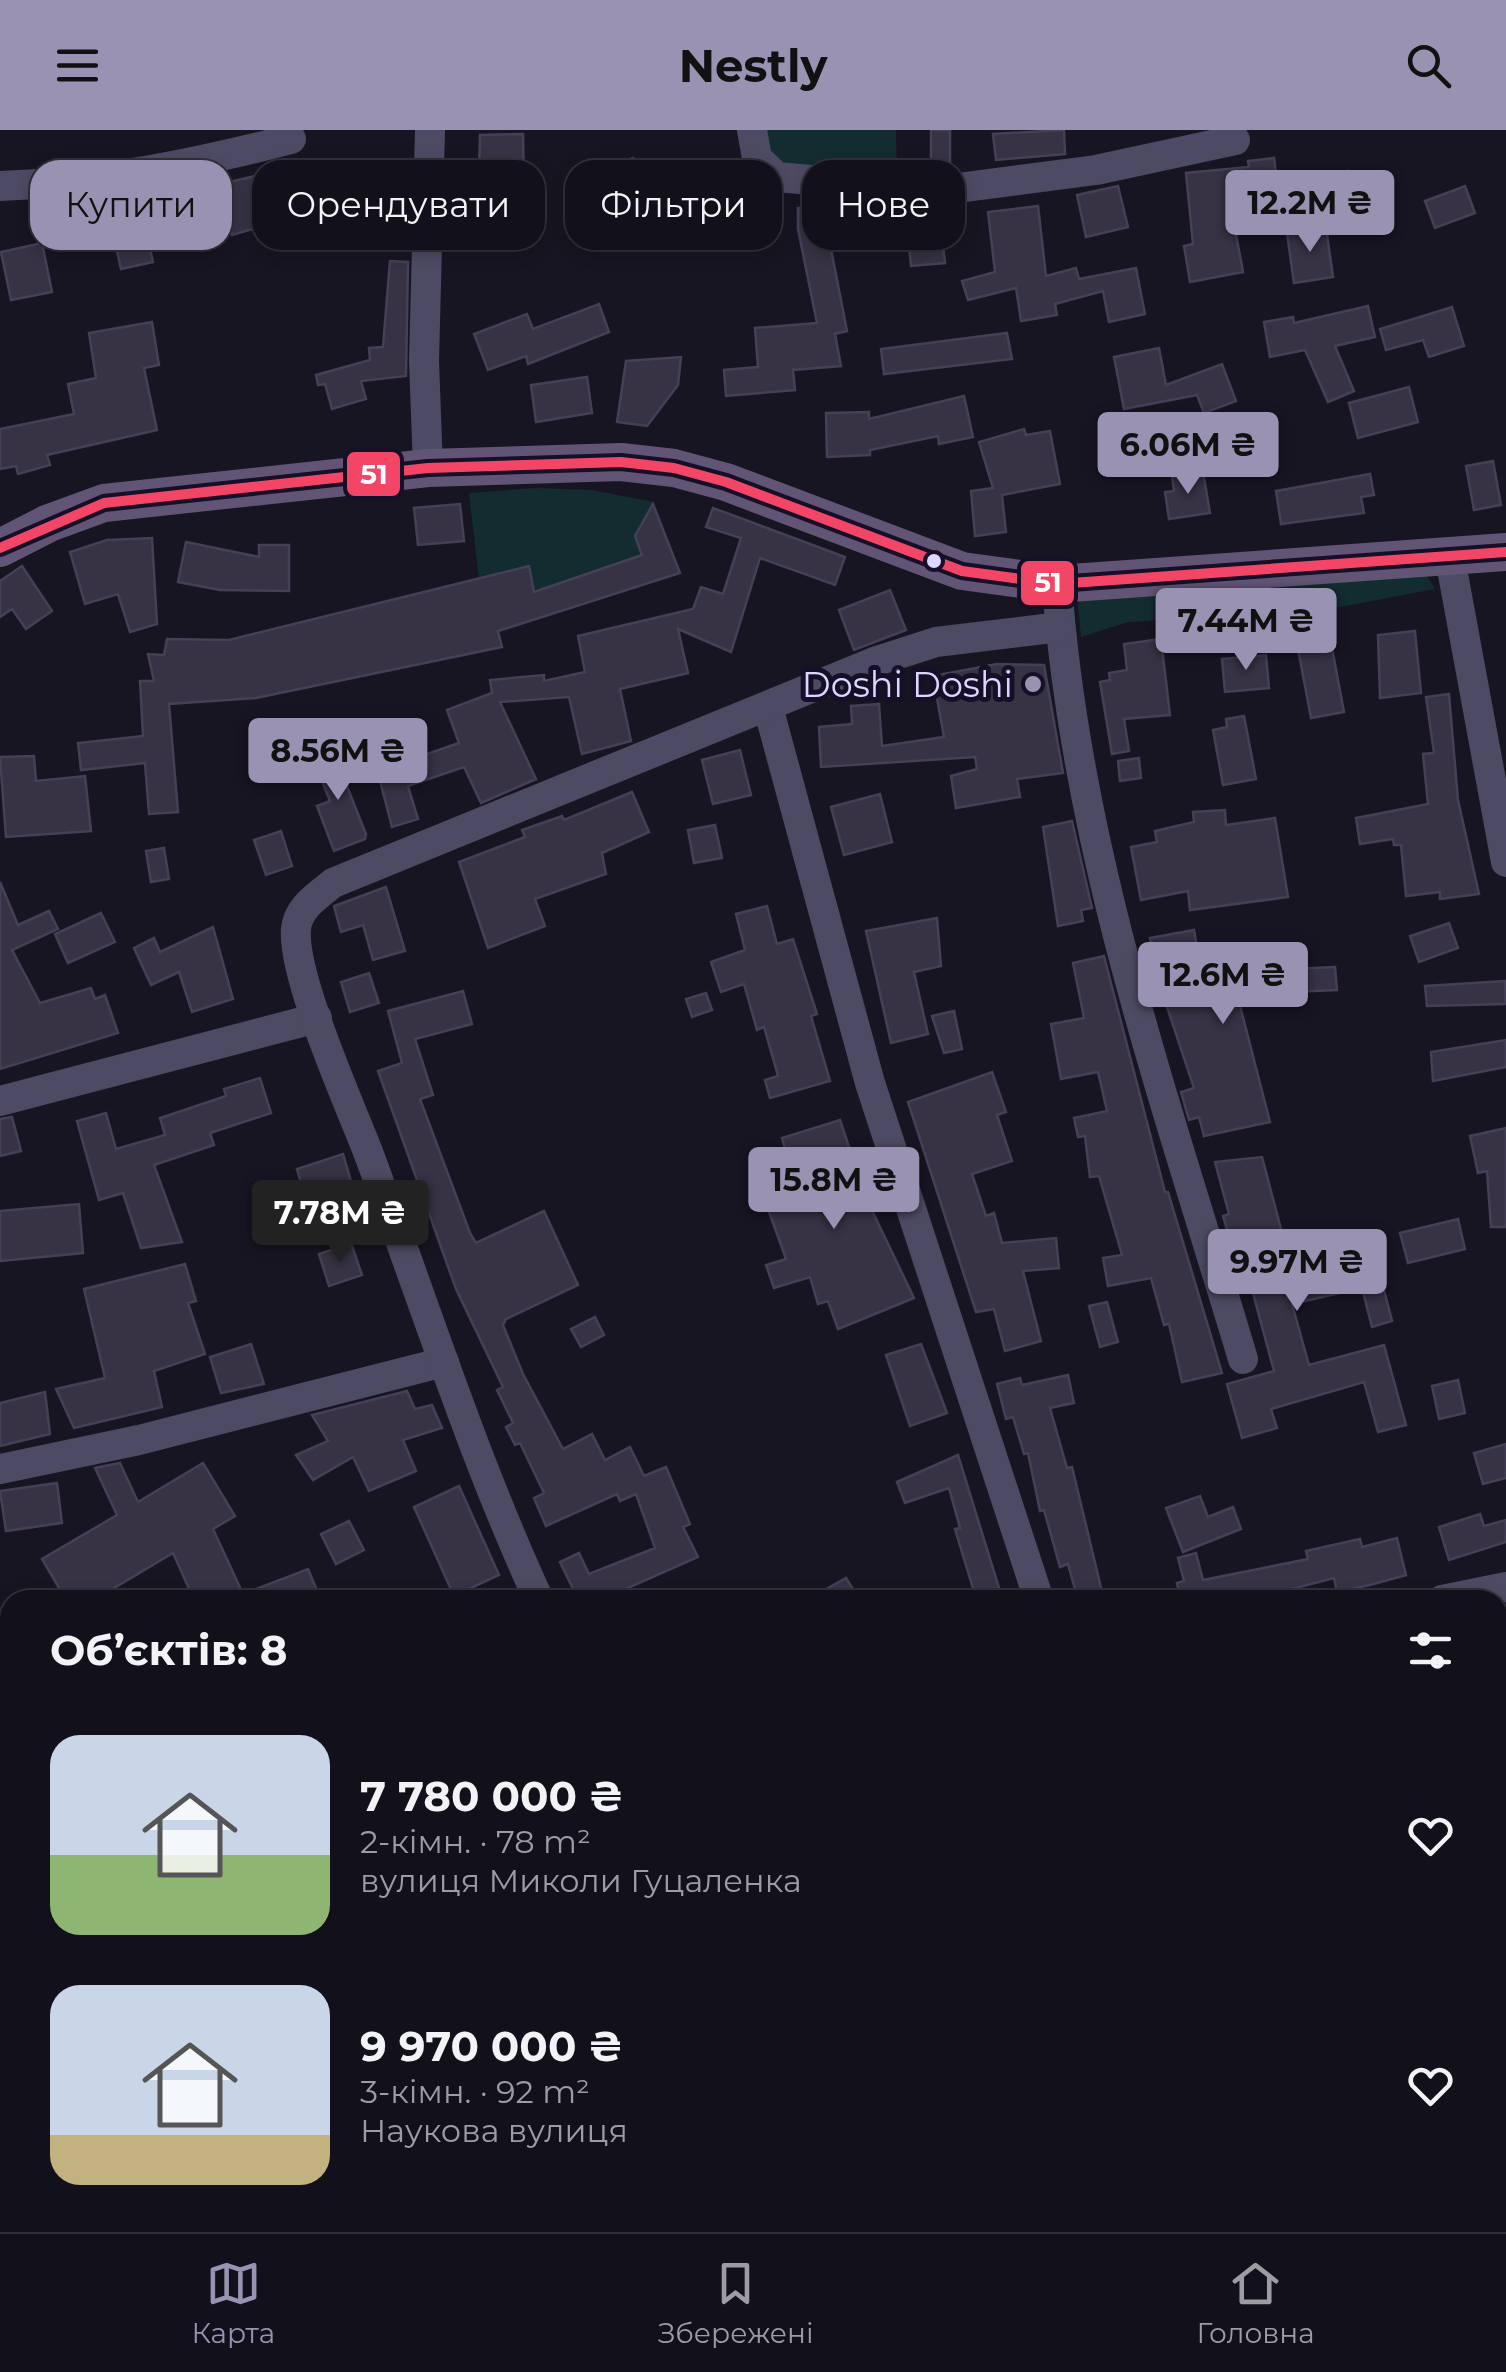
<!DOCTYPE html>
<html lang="uk">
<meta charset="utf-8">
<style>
body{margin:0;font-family:Montserrat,sans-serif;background:#1b1923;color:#f1f3f6;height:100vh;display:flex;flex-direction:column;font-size:38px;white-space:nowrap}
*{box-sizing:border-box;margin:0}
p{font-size:32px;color:#9c9da2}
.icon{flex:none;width:55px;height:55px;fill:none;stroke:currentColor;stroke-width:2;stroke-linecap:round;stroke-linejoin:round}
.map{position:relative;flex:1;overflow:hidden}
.sheet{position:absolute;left:0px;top:1460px;width:1508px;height:642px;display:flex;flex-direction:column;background:#12101a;border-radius:30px 30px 0 0;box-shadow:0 5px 15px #0003,0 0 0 2px #313039}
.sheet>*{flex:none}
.banner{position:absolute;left:30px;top:30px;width:1000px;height:90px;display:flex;gap:20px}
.price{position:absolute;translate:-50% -85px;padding:0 22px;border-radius:10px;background:#9992b2;color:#111;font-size:32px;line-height:65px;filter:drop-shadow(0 2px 5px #0008)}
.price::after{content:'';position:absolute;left:50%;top:60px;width:30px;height:22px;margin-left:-15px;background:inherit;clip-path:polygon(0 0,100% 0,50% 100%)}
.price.on{background:#222;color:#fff}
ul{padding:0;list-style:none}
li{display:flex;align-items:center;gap:30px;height:250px;padding:0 50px}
li span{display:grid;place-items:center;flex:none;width:280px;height:200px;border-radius:30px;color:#555}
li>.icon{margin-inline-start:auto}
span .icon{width:120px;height:120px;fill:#fffc;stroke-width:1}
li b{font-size:42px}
h2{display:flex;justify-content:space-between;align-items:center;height:120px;padding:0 50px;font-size:42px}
.pill{padding:0 35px;border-radius:30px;background:#12101a;box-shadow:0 5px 15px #0003,0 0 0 2px #313039;font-size:35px;line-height:90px}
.pill.on{background:#9992b2;color:#111}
header{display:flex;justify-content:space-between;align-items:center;height:130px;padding:0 50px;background:#9992b2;color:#111;font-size:45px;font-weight:700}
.tab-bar{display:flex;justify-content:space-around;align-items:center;height:140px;border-top:2px solid #313039;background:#12101a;font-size:28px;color:#9c9da2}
.tab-bar a{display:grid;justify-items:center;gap:5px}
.tab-bar .on{color:#9992b2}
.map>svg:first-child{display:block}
</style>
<header><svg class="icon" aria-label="menu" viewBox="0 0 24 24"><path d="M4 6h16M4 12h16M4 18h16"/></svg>Nestly<svg class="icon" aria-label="search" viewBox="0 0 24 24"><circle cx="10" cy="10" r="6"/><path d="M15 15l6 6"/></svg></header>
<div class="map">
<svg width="1506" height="2102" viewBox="0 0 1506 2102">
<rect width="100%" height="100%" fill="#181522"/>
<g fill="#132c30">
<path d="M 742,0 L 896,0 L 897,57 L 749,65 Z"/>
<path d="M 536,358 L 592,360 L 654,372 L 636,406 L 642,425 L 540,460 L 534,459 L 529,436 L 479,449 L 469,363 Z"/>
<path d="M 1426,445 L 1435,459 L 1319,481 L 1128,492 L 1081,507 L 1078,474 L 1085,464 Z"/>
</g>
<g fill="#373244" stroke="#454056" stroke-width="2.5">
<rect x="931" y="0" width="19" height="35"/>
<path d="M 1064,0 L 1065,24 L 996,30 L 993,4 Z"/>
<path d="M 523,4 L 524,55 L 543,54 L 544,79 L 478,81 L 480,5 Z"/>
<path d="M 633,28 L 641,50 L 601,64 L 593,43 Z"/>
<path d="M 1274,28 L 1279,66 L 1230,72 L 1243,142 L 1190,152 L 1184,116 L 1193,114 L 1186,43 L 1249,37 L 1248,31 Z"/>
<path d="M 1348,41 L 1354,70 L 1321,76 L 1316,47 Z"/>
<path d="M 371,43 L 409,47 L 405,85 L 367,81 Z"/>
<path d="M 255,46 L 269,94 L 232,105 L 227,90 L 174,103 L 165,67 Z"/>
<path d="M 1118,56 L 1128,97 L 1086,107 L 1077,65 Z"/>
<path d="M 1465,56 L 1475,83 L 1435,98 L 1425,71 Z"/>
<path d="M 1038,76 L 1046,146 L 1076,138 L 1079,149 L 1136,138 L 1145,184 L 1109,192 L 1103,161 L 1055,174 L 1057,185 L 1021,191 L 1016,158 L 968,170 L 962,151 L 995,142 L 988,82 Z"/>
<path d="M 905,77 L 939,79 L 945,133 L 911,136 Z"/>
<path d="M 798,78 L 830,78 L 830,114 L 847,201 L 835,204 L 841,236 L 793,240 L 795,260 L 726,266 L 724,240 L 758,237 L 755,198 L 817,193 L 798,99 Z"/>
<path d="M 144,92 L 153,132 L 121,139 L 112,99 Z"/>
<path d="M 1326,97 L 1333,147 L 1294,153 L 1287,103 Z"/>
<path d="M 42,113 L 52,162 L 11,170 L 1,122 Z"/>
<path d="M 390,131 L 408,132 L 406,246 L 361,251 L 366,269 L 332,279 L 325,254 L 318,255 L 316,245 L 370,230 L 369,218 L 383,217 Z"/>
<path d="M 599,174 L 609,202 L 528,234 L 526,226 L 488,240 L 474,204 L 527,184 L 533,199 Z"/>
<path d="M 1368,176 L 1375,207 L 1335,216 L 1354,261 L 1328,272 L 1305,220 L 1270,227 L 1264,192 L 1293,187 L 1294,193 Z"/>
<path d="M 1452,177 L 1464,216 L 1429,227 L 1423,210 L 1386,220 L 1380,199 Z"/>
<path d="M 152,192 L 159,235 L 144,238 L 157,300 L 47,325 L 50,335 L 18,344 L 16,336 L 0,339 L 0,299 L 74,284 L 68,254 L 96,248 L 89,203 Z"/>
<path d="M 1007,203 L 1012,229 L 884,244 L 881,219 Z"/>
<path d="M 1159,218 L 1166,255 L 1222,234 L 1236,271 L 1204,283 L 1197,265 L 1124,279 L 1114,227 Z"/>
<path d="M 681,227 L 678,255 L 647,296 L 617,292 L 626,231 Z"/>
<path d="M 587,247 L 592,283 L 536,292 L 531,255 Z"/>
<path d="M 1409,257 L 1418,292 L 1358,308 L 1349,273 Z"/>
<path d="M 964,266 L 973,307 L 939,314 L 938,306 L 870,320 L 870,325 L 827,327 L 826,283 L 869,282 L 869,289 Z"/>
<path d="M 1024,299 L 1026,305 L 1050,301 L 1060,354 L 1002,365 L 1006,402 L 975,406 L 971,361 L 993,358 L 979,312 Z"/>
<path d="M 1493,331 L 1501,375 L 1474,380 L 1466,336 Z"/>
<path d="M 1203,342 L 1210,383 L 1169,389 L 1165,362 L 1174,361 L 1172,347 Z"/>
<path d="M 1370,344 L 1374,365 L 1361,367 L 1364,383 L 1281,394 L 1276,361 Z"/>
<path d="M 460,374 L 464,411 L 418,415 L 414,378 Z"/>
<path d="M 653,374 L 680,443 L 498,501 L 502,517 L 256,568 L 169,574 L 178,682 L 149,684 L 145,633 L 81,640 L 78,613 L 143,606 L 140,551 L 154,551 L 148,524 L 164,525 L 167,509 L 229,510 L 529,436 L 534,462 L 642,425 L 635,406 Z"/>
<path d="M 713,378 L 845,427 L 835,455 L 760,428 L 731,522 L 678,499 L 688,543 L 620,559 L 631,611 L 582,624 L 569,567 L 500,572 L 536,649 L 481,673 L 464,637 L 408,656 L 418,689 L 392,697 L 371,616 L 398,609 L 404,632 L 459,613 L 447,580 L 492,563 L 490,550 L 544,545 L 544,551 L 585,542 L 578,506 L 693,479 L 701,457 L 723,464 L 741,408 L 706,397 Z"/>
<path d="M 152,408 L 157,494 L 130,502 L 118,464 L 85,474 L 70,422 L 107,410 Z"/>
<path d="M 186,412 L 259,427 L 259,415 L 289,415 L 289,461 L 220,460 L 178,452 Z"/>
<path d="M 22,436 L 52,481 L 26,499 L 12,479 L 0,487 L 0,451 Z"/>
<path d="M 890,460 L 906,500 L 854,520 L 839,480 Z"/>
<path d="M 1415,501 L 1421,563 L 1380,568 L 1378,505 Z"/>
<path d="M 1161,509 L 1170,585 L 1124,589 L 1129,621 L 1112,624 L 1100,552 L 1110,550 L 1109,543 L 1127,540 L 1124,514 Z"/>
<path d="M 1331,513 L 1344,582 L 1311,588 L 1298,519 Z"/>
<path d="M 1266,525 L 1269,558 L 1225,562 L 1222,529 Z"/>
<path d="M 997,534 L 1044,535 L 1063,643 L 1017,649 L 1020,667 L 956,678 L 951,646 L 977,639 L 975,627 L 821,637 L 819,597 L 852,594 L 851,576 L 879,574 L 882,616 L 944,607 L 933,546 Z"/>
<path d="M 1449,564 L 1458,670 L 1479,764 L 1440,769 L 1440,762 L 1406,766 L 1401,715 L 1394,715 L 1393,709 L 1360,714 L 1356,688 L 1428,674 L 1423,624 L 1434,623 L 1426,567 Z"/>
<path d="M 1244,586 L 1256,649 L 1223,655 L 1213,600 L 1227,597 L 1226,589 Z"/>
<path d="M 331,616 L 366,704 L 365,709 L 334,721 L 317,676 L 330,671 L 311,624 Z"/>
<path d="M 740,620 L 751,665 L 713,674 L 702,630 Z"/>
<path d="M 34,626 L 36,651 L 85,646 L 91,701 L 6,707 L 0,627 Z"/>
<path d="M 1139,628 L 1141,648 L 1120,651 L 1118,631 Z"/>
<path d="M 632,662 L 649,702 L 602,723 L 606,744 L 535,769 L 545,796 L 488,818 L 459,732 L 525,707 L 522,700 L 562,686 L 564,690 Z"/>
<path d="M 880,664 L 892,712 L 844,725 L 831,677 Z"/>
<path d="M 1225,680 L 1226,695 L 1275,688 L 1288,767 L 1190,780 L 1188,761 L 1141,770 L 1131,717 L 1157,712 L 1155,701 L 1194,692 L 1193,682 Z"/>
<path d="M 1072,691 L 1092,778 L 1081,780 L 1083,791 L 1058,796 L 1043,697 Z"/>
<path d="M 715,695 L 722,728 L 694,733 L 688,700 Z"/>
<path d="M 281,701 L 292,736 L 266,745 L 254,710 Z"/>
<path d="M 164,718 L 169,749 L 151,752 L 146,721 Z"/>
<path d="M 0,752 L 18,795 L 49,781 L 58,799 L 12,820 L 40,873 L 91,858 L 95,869 L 105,865 L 118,903 L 0,939 Z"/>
<path d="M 386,757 L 405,821 L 373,830 L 363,795 L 341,802 L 334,776 Z"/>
<path d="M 767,776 L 777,814 L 793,809 L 817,884 L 811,886 L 830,951 L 770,968 L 765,950 L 778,946 L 764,897 L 757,900 L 744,854 L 721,862 L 711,832 L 745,820 L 736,784 Z"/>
<path d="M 101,783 L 115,812 L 68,833 L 55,804 Z"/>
<path d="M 937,788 L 941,836 L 914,842 L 928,904 L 891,913 L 866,801 Z"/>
<path d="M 1449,793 L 1458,818 L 1419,832 L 1410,806 Z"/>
<path d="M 213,797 L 233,869 L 192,882 L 179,842 L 151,855 L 134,818 L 154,808 L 160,822 Z"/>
<path d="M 1194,800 L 1201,842 L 1255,839 L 1254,825 L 1289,823 L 1290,839 L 1335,837 L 1337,860 L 1237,864 L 1270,992 L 1204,1006 L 1199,987 L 1189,990 L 1181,962 L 1194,958 L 1156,844 L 1150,808 Z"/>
<path d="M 1104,826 L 1165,1062 L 1168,1062 L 1222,1243 L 1182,1252 L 1169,1194 L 1164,1195 L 1151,1148 L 1108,1156 L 1103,1128 L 1122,1125 L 1099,1046 L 1090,1047 L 1085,1006 L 1078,1007 L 1074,988 L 1107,981 L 1098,942 L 1061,949 L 1051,894 L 1084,888 L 1073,833 Z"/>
<path d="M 369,843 L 379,873 L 350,882 L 341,852 Z"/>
<path d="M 1505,851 L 1506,874 L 1427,876 L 1425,856 Z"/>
<path d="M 463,861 L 472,894 L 415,909 L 433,965 L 420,969 L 470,1103 L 476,1113 L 544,1081 L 578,1155 L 506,1189 L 503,1195 L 523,1244 L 563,1319 L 592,1304 L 605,1330 L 630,1317 L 644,1346 L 666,1337 L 690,1394 L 683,1397 L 698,1427 L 601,1470 L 595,1461 L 578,1469 L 560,1432 L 579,1423 L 589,1444 L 655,1418 L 636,1364 L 620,1371 L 617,1364 L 546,1396 L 534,1368 L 544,1363 L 520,1313 L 515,1315 L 506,1297 L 513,1293 L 497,1260 L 503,1257 L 456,1159 L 378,941 L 402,933 L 388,881 Z"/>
<path d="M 706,863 L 712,880 L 692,887 L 686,869 Z"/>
<path d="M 954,881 L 962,919 L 944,923 L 932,886 Z"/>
<path d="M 1506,910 L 1506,937 L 1433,951 L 1431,922 Z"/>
<path d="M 992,942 L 1006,982 L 997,985 L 1012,1031 L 972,1044 L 986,1086 L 994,1083 L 1002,1113 L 1056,1108 L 1059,1138 L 1023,1141 L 1041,1211 L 1005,1221 L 994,1179 L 976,1182 L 908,972 Z"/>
<path d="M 260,948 L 271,983 L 210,1003 L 214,1015 L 154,1035 L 182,1112 L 141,1118 L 123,1063 L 99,1070 L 77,991 L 106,983 L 116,1019 L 165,1005 L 160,988 L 226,966 L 224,959 Z"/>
<path d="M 12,987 L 21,1021 L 0,1026 L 0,989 Z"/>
<path d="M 840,990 L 850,1020 L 844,1022 L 914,1168 L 838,1199 L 828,1171 L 818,1174 L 810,1147 L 774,1158 L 766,1135 L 786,1129 L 768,1079 L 784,1073 L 781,1066 L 797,1060 L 782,1008 Z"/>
<path d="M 1506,998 L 1506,1097 L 1491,1097 L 1487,1041 L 1478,1043 L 1470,1006 Z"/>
<path d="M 343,1024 L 356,1068 L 334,1075 L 327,1053 L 303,1061 L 297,1039 Z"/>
<path d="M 1262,1027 L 1282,1103 L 1275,1105 L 1288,1157 L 1357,1140 L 1356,1135 L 1376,1129 L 1392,1191 L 1372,1197 L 1362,1158 L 1292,1174 L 1309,1235 L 1384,1215 L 1406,1295 L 1378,1302 L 1364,1252 L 1271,1279 L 1277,1298 L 1242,1308 L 1227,1254 L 1274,1241 L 1240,1115 L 1232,1117 L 1223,1086 L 1229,1084 L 1215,1032 Z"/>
<path d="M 79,1074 L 83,1123 L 0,1131 L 0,1081 Z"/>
<path d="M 1458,1089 L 1465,1119 L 1408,1133 L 1400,1103 Z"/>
<path d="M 351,1113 L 362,1145 L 329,1156 L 319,1124 Z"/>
<path d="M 185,1134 L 196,1171 L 188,1173 L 205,1224 L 154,1241 L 162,1277 L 74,1298 L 56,1259 L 105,1248 L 84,1159 Z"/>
<path d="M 1107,1172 L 1118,1212 L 1100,1217 L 1089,1176 Z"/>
<path d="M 595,1187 L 604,1205 L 581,1217 L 571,1199 Z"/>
<path d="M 251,1214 L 264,1254 L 221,1263 L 210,1227 Z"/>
<path d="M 921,1214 L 947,1283 L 910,1296 L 886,1225 Z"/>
<path d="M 1068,1245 L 1074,1273 L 1050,1278 L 1067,1338 L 1072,1337 L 1104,1470 L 1078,1470 L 1068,1434 L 1060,1437 L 1044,1380 L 1040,1381 L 1028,1323 L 1024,1324 L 1013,1287 L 1006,1289 L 997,1254 L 1020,1248 L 1022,1255 Z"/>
<path d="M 1458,1250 L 1465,1283 L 1439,1289 L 1432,1256 Z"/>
<path d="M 407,1261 L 415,1279 L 432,1275 L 442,1298 L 403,1310 L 416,1341 L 369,1361 L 353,1327 L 313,1350 L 296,1325 L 328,1311 L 312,1285 Z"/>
<path d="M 45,1262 L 50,1304 L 0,1316 L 0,1273 Z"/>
<path d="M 1506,1314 L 1506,1348 L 1483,1354 L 1474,1323 Z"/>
<path d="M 958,1325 L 999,1458 L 975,1465 L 955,1399 L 960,1398 L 949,1358 L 905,1373 L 897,1352 Z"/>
<path d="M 120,1333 L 138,1372 L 203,1333 L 235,1386 L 213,1399 L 243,1464 L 308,1439 L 321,1470 L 194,1470 L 173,1423 L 94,1470 L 66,1470 L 42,1429 L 117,1385 L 95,1338 Z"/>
<path d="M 57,1353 L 62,1393 L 6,1401 L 0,1361 Z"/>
<path d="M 459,1356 L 499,1445 L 454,1466 L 414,1377 Z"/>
<path d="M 1200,1366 L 1208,1387 L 1233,1377 L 1241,1399 L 1183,1422 L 1166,1378 Z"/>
<path d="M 1480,1384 L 1484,1396 L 1506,1390 L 1506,1412 L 1449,1430 L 1439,1397 Z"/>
<path d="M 349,1391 L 364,1420 L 336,1434 L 321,1404 Z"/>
<path d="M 1397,1408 L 1406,1445 L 1370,1455 L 1337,1462 L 1334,1448 L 1269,1465 L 1180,1470 L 1177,1453 L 1184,1451 L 1178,1428 L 1196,1423 L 1203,1450 L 1308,1429 L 1306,1421 L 1360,1409 L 1362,1417 Z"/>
<path d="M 846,1448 L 856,1464 L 845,1470 L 807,1470 Z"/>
</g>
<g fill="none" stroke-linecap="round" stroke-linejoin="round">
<g stroke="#4d4a63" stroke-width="30">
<path d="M 752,0 L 757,28 L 777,47 L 935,61 L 1096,40 L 1235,10"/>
<path d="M 0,56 C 100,53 194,34 291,9"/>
<path d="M 428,338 L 424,231 L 430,0"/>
<path d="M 1450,428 L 1506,732"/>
<path d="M 1057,454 C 1076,721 1167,975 1243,1229"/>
<path d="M 768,577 L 870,953 L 1039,1470"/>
<path d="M 0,971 L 317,888"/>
<path d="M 0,1339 L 139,1310 L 444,1232"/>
<path d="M 539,1470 C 472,1325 424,1172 368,1022 C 349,973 292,846 296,799 C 298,777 318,766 333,753 L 877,531 L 936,512 L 1060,497"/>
<path d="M 1442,1470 L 1506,1457"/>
<path d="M 1498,1715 L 1506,1732"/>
<path d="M 0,1769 L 10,1766"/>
<path d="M 0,1882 L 10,1892"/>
<path d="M 202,2092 L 214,2102"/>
<path d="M 290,2102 L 299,2092"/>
<path d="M 931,2102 L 943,2092"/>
</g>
<path stroke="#625474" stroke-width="38" d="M 0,418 L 49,393 L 104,373 L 428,338 L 621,332 L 674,338 L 726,352 L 962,441 L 1057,454 L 1506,422"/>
<g stroke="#46586d" stroke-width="8" stroke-dasharray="15 12" stroke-linecap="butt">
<path d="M 0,2056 L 10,2064"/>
<path d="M 44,2092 L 57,2102"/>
</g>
<defs>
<path id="bus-1" d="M 0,418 L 104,373 L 428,338 L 621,332 L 674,338 L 726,352 L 962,441 L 1057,454 L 1506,422"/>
</defs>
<use href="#bus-1" stroke="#150f28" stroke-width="18"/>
<use href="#bus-1" stroke="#f34667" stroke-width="10"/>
</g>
<circle fill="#ded6ff" stroke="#150f28" stroke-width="4" cx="934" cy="431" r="9"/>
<circle fill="#9992b2" stroke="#150f28" stroke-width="4" cx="1033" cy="554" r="10"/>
<g text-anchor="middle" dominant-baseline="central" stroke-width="10" stroke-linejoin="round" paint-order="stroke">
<g font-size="35" fill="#ded6ff" stroke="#150f28" text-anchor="end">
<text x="1013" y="554">Doshi Doshi</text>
</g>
</g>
<g stroke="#150f28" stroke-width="4">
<rect x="345" y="320" width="57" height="48" rx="10" fill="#f34667"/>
<rect x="1019" y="429" width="57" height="48" rx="10" fill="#f34667"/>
</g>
<g font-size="28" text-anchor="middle" font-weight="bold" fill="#fff">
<text x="374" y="354">51</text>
<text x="1048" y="462">51</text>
</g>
</svg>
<b class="price" style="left:1310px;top:125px">12.2M ₴</b>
<b class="price" style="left:1188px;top:367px">6.06M ₴</b>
<b class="price" style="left:1246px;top:543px">7.44M ₴</b>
<b class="price" style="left:338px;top:673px">8.56M ₴</b>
<b class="price" style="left:1223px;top:897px">12.6M ₴</b>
<b class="price" style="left:834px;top:1102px">15.8M ₴</b>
<b class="price on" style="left:340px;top:1135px">7.78M ₴</b>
<b class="price" style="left:1297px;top:1184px">9.97M ₴</b>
<div class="banner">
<a class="pill on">Купити</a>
<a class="pill">Орендувати</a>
<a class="pill">Фільтри</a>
<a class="pill">Нове</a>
</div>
<section class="sheet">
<h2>Об’єктів: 8<svg class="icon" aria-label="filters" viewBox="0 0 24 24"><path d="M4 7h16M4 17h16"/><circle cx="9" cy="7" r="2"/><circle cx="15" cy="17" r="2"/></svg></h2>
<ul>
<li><span style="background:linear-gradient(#c9d6e8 60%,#8fb573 0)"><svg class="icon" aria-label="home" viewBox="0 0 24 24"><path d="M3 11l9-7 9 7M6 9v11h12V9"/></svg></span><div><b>7 780 000 ₴</b><p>2-кімн. · 78 m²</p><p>вулиця Миколи Гуцаленка</p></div><svg class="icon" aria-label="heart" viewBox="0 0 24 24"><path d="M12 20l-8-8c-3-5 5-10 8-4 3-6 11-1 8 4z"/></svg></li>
<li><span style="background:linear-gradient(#c9d6e8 75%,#c2b280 0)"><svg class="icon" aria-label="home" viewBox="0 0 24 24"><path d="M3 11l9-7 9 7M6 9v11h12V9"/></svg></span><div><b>9 970 000 ₴</b><p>3-кімн. · 92 m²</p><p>Наукова вулиця</p></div><svg class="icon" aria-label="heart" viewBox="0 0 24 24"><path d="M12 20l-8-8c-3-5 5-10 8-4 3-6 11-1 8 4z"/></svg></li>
</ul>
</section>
</div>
<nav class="tab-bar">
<a class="on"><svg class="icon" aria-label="map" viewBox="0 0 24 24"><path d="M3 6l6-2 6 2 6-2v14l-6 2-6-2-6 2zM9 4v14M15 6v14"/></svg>Карта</a>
<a><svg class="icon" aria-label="saved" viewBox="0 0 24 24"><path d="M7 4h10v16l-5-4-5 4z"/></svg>Збережені</a>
<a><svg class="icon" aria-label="home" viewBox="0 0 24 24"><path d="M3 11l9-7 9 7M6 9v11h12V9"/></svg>Головна</a>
</nav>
